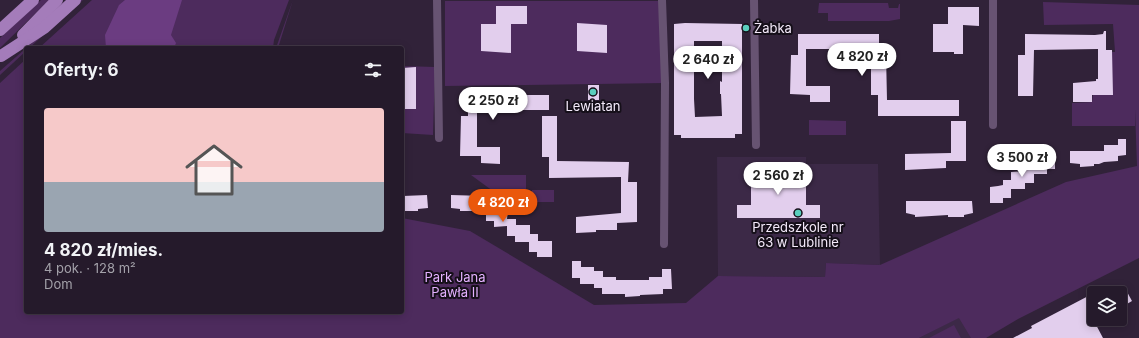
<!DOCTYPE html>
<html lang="pl">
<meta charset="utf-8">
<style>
body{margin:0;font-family:Inter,sans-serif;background:#2d2333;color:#f1f3f6;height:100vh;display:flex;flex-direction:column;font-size:15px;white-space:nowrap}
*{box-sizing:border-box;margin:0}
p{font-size:13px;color:#a3a1a9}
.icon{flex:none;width:22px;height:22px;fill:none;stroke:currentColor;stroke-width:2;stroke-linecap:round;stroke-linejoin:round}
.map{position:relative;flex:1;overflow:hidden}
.details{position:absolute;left:24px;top:46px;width:380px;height:268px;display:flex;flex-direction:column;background:#251a2b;border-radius:4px;box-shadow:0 2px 10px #0003,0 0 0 1px #423847}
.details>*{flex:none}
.tools{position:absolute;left:1087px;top:286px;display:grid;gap:8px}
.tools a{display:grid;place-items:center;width:40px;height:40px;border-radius:4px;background:#251a2b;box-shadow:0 2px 10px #0003,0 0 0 1px #423847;font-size:20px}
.price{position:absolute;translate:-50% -34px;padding:0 9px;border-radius:14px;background:#fff;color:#222;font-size:13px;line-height:26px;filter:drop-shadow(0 1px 2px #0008)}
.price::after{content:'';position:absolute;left:50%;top:24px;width:12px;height:9px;margin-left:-6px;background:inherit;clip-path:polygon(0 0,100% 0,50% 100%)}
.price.on{background:#ea580c;color:#fff}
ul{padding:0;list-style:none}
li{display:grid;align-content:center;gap:8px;height:212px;padding:0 20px}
li span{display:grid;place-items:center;height:124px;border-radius:4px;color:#555}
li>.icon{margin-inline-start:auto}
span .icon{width:72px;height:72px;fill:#fffc;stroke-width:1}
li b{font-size:17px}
h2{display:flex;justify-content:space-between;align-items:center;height:48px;padding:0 20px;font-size:17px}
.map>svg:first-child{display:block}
</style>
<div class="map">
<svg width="1139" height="338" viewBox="0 0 1139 338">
<rect width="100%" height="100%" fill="#312239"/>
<g fill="#3c2947">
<path d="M 717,157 L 806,157 L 806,164 L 878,164 L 880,265 L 826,263 L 825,277 L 718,276 Z"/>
<path d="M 960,317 L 972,338 L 919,338 Z"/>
</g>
<g fill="#4d2b5d">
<path d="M 41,0 L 49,0 L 0,48 L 0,38 Z"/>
<path d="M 81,0 L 83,0 L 29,48 L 26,48 L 26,51 L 0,75 L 0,71 Z"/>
<path d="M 92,0 L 289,0 L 274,40 L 273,48 L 39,48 Z"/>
<path d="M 293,0 L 278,48 L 276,48 Z"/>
<path d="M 445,1 L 662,1 L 665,83 L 445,86 Z"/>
<path d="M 1043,2 L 1139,5 L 1139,258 L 1018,319 L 986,338 L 971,338 L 959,318 L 919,338 L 0,338 L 0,83 L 26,59 L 26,312 L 402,312 L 402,218 L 470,231 L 594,305 L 686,303 L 718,276 L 825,277 L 826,263 L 880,265 L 1066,182 L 1137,166 L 1135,109 L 1135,126 L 1072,126 L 1072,103 L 1092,102 L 1093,94 L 1112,52 L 1115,52 L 1113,24 L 1044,25 Z"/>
<path d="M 819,3 L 888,3 L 889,8 L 898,8 L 899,4 L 900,4 L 900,19 L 889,21 L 828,21 L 828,13 L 818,13 Z"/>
<path d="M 402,66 L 435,67 L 433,135 L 402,133 Z"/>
<path d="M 809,120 L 846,121 L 846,135 L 809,135 Z"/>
<path d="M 471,175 L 526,175 L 526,204 L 519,210 Z"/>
<rect x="532" y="190" width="22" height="12"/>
<path d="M 954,325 L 961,338 L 929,338 Z"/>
</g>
<path fill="#6b3c81" d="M 125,0 L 182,0 L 171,35 L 176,43 L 174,48 L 106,48 L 105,35 L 119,5 Z"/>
<g fill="#e2ceed" fill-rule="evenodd">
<path d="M 496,6 L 527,6 L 527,24 L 511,24 L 511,53 L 481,51 L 481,24 L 496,24 Z"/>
<path d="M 948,7 L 979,7 L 979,26 L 963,25 L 963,54 L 954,54 L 954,52 L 933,52 L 933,24 L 948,24 Z"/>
<path d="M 577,23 L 607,25 L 607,53 L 577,51 Z"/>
<path d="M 685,23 L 742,24 L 742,134 L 735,134 L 735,138 L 681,138 L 681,135 L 674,135 L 674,24 ZM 694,41 L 722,41 L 722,82 L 720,81 L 720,94 L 721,94 L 722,116 L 695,117 L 694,99 Z"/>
<path d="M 1104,31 L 1106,31 L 1106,50 L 1112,50 L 1113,95 L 1092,95 L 1092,102 L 1073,102 L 1073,83 L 1096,81 L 1096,79 L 1098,79 L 1098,49 L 1034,50 L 1033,96 L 1018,96 L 1018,55 L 1025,55 L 1025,34 L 1095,35 L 1103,34 Z"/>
<path d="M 798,34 L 879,34 L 879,54 L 886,54 L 887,100 L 959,100 L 959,116 L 878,116 L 878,95 L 871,95 L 871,49 L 806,49 L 806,86 L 830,86 L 830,102 L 810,102 L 810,95 L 790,94 L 791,55 L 798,55 Z"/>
<path d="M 416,67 L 416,109 L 402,109 L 402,68 Z"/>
<rect x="588" y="85" width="11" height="15"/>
<path d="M 468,95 L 549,95 L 549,110 L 477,110 L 477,147 L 500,147 L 500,164 L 481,163 L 481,156 L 460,156 L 461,116 L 468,116 Z"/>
<path d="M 542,116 L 557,116 L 557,161 L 629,162 L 628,182 L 637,182 L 637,222 L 617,223 L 617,230 L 596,230 L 596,232 L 576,233 L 576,217 L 621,213 L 621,177 L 549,178 L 549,157 L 542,157 Z"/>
<path d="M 951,121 L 966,121 L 966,161 L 946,161 L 946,168 L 905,170 L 905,154 L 951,153 Z"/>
<path d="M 1118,139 L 1126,139 L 1126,155 L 1118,156 L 1118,161 L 1104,162 L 1099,164 L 1094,164 L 1094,166 L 1080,167 L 1080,164 L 1070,163 L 1070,151 L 1104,151 L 1104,145 L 1118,145 Z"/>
<path d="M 1047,152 L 1055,152 L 1055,169 L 1047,169 L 1047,174 L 1034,174 L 1034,183 L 1025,183 L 1025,189 L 1011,189 L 1011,198 L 1003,198 L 1003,203 L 990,203 L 990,187 L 998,186 L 1003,185 L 1003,180 L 1011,180 L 1011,172 L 1025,171 L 1025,167 L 1033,167 L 1033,158 L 1047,157 Z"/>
<path d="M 751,169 L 806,169 L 806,205 L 820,205 L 820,218 L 737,218 L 737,205 L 751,205 Z"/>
<path d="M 427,195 L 428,208 L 418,209 L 418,211 L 403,211 L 403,196 Z"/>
<path d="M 451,195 L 485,196 L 485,203 L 494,203 L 494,210 L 508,210 L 507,219 L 516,219 L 516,225 L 530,225 L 530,234 L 538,234 L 538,241 L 552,241 L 552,257 L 537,257 L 537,252 L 529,252 L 529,242 L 515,242 L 515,236 L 507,236 L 507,226 L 494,227 L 494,221 L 486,221 L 486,211 L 460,211 L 460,209 L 451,208 Z"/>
<path d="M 906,201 L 972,201 L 973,213 L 964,215 L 964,217 L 948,217 L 948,215 L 915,217 L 915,215 L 906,213 Z"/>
<path d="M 572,261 L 581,261 L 581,267 L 594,267 L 594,271 L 603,271 L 603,277 L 616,277 L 616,280 L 649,280 L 649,277 L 662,277 L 662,269 L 671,269 L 672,289 L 663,289 L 663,294 L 640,295 L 640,296 L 625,297 L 625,294 L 602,294 L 602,288 L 594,288 L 594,284 L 580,284 L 580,278 L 572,278 Z"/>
<path d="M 1126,290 L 1132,301 L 1120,308 L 1120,293 Z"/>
<path d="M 1094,293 L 1094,321 L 1103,338 L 1013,338 L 1032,328 L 1031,326 Z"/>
</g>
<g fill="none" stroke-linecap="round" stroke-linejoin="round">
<g stroke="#675372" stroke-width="8">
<path d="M 437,0 L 439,138"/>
<path d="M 662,0 L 665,83 L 664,244"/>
<path d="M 754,0 L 756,145"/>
<path d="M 993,125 L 993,0"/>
</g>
<g stroke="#a47cba" stroke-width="12">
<path d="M 0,30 L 33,0"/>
<path d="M 23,35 L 57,0"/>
<path d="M 1,56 L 44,28 L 75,0"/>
</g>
</g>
<g fill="#5acebd" stroke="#150f19" stroke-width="1.5">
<circle cx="746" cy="28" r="4"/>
<circle cx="593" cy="92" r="4"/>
<circle cx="798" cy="213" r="4"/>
</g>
<g text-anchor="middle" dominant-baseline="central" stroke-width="4" stroke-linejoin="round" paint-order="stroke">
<g font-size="13" fill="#f4eafa" stroke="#150f19">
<text x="754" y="28" text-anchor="start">Żabka</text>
<text x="593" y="106">Lewiatan</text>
<text x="798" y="227">Przedszkole nr<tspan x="798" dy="15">63 w Lublinie</tspan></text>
</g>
<g font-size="13" fill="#e4b1ff" stroke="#150f19">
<text x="455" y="277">Park Jana<tspan x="455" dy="15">Pawła II</tspan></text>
</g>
</g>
</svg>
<div class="tools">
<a><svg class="icon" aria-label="layers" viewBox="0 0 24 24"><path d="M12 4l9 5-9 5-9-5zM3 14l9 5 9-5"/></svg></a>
</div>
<b class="price" style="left:862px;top:77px">4 820 zł</b>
<b class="price" style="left:708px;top:80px">2 640 zł</b>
<b class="price" style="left:493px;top:121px">2 250 zł</b>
<b class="price" style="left:1022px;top:178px">3 500 zł</b>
<b class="price" style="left:778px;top:196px">2 560 zł</b>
<b class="price on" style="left:503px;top:223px">4 820 zł</b>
<section class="details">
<h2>Oferty: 6<svg class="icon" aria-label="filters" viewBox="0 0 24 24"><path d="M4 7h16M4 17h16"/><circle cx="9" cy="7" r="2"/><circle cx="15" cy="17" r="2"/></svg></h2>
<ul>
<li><span style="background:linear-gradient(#f6c9c9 60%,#9aa5b1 0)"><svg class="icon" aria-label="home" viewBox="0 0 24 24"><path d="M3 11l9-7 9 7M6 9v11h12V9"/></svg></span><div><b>4 820 zł/mies.</b><p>4 pok. · 128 m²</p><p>Dom</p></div></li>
</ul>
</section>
</div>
